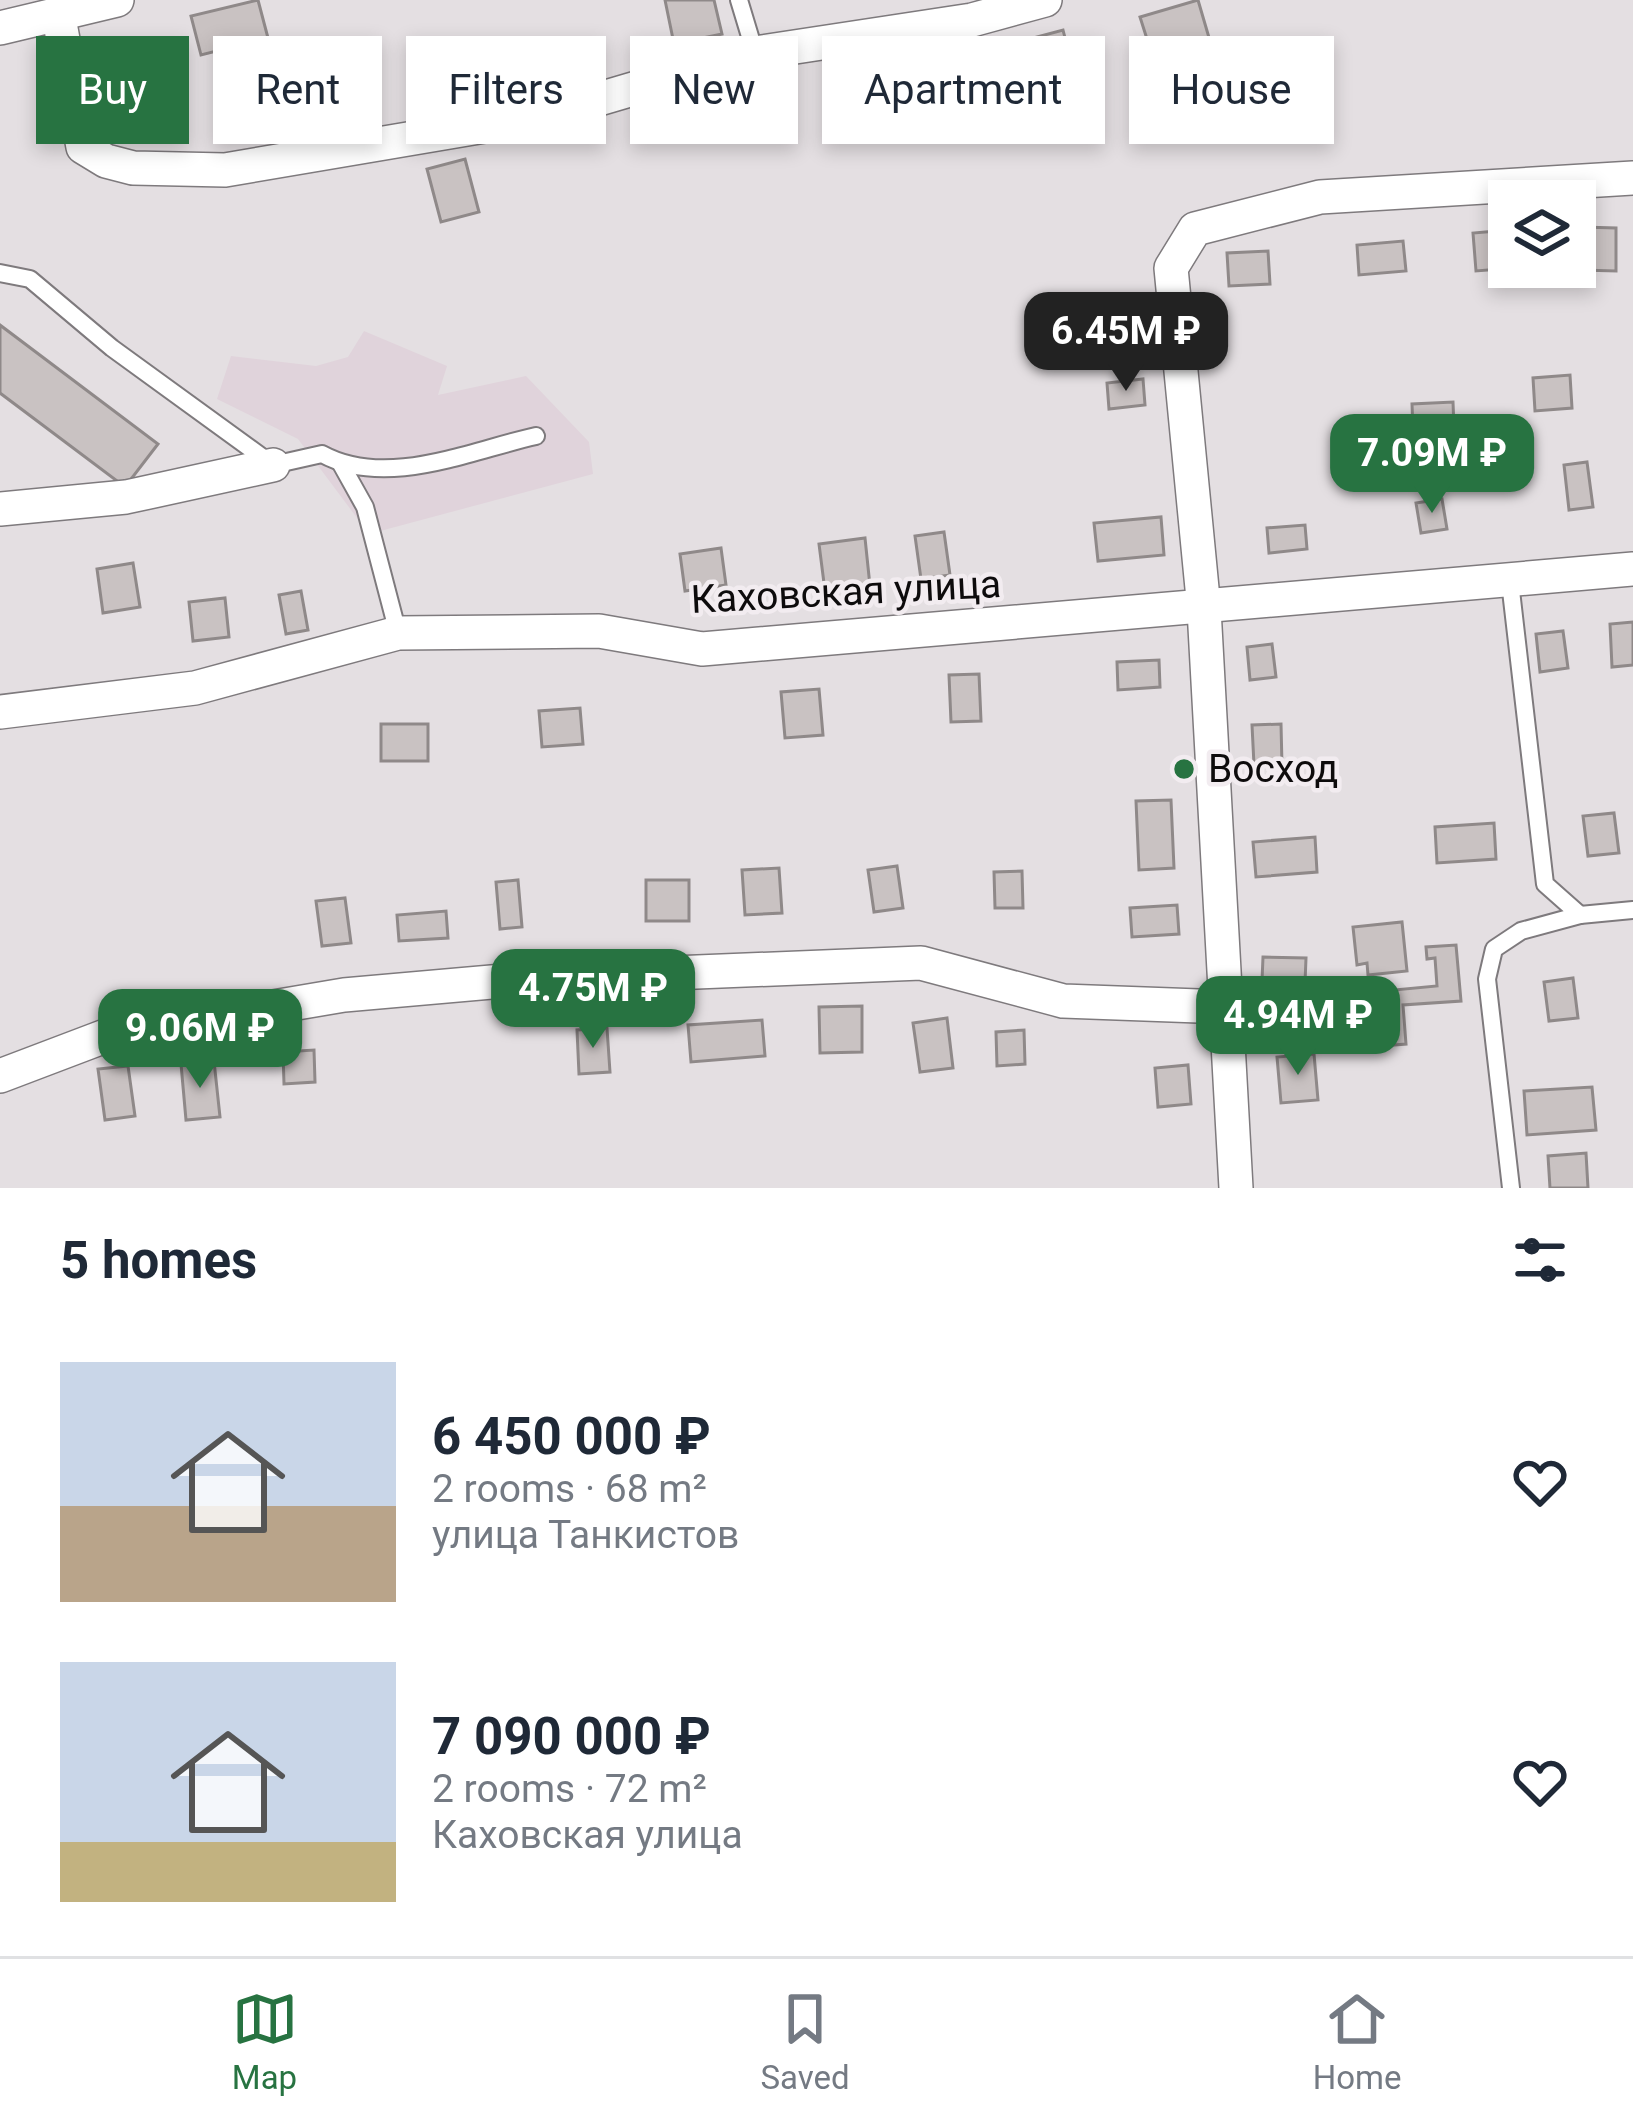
<!DOCTYPE html>
<meta charset="utf-8">
<style>
body{margin:0;font-family:Roboto,sans-serif;background:#f2f2f3;color:#1f2937;height:100vh;display:flex;flex-direction:column;font-size:45px;white-space:nowrap}
*{box-sizing:border-box;margin:0}
p{font-size:39px;color:#747a83}
.icon{flex:none;width:66px;height:66px;fill:none;stroke:currentColor;stroke-width:2;stroke-linecap:round;stroke-linejoin:round}
.map{position:relative;height:1188px;overflow:hidden}
.drawer{display:flex;flex-direction:column;background:#fff;flex:1}
.drawer>*{flex:none}
.hud{position:absolute;left:36px;top:36px;width:1563px;height:108px;display:flex;gap:24px}
.buttons{position:absolute;left:1488px;top:180px;display:grid;gap:24px}
.buttons a{display:grid;place-items:center;width:108px;height:108px;border-radius:0px;background:#fff;box-shadow:0 6px 18px #0003;font-size:60px}
.price{position:absolute;translate:-50% -102px;padding:0 27px;border-radius:24px;background:#277341;color:#fff;font-size:39px;line-height:78px;filter:drop-shadow(0 3px 6px #0008)}
.price::after{content:'';position:absolute;left:50%;top:72px;width:36px;height:27px;margin-left:-18px;background:inherit;clip-path:polygon(0 0,100% 0,50% 100%)}
.price.on{background:#222;color:#fff}
ul{padding:0;list-style:none}
li{display:flex;align-items:center;gap:36px;height:300px;padding:0 60px}
li span{display:grid;place-items:center;flex:none;width:336px;height:240px;border-radius:0px;color:#555}
li>.icon{margin-inline-start:auto}
span .icon{width:144px;height:144px;fill:#fffc;stroke-width:1}
li b{font-size:51px}
h2{display:flex;justify-content:space-between;align-items:center;height:144px;padding:0 60px;font-size:51px}
.tag{padding:0 42px;border-radius:0px;background:#fff;box-shadow:0 6px 18px #0003;font-size:42px;line-height:108px}
.tag.on{background:#277341;color:#fff}
.tab-bar{display:flex;justify-content:space-around;align-items:center;height:168px;border-top:3px solid #e0e1e3;background:#fff;font-size:33px;color:#747a83}
.tab-bar a{display:grid;justify-items:center;gap:6px}
.tab-bar .on{color:#277341}
.map>svg:first-child{display:block}
</style>
<div class="map">
<svg width="1633" height="1188" viewBox="0 0 1633 1188">
<rect width="100%" height="100%" fill="#e4dfe2"/>
<path fill="#e0d3db" d="M 364,331 L 447,366 L 438,395 L 526,376 L 589,442 L 593,474 L 369,534 L 298,439 L 217,399 L 231,356 L 316,366 L 348,357 Z"/>
<g fill="#c9c2c2" stroke="#8f8989" stroke-width="3">
<path d="M 258,0 L 268,38 L 201,55 L 191,16 Z"/>
<path d="M 665,0 L 714,0 L 722,34 L 674,44 Z"/>
<path d="M 1198,0 L 1210,41 L 1153,58 L 1140,17 Z"/>
<path d="M 1063,30 L 1074,73 L 1022,86 L 1011,44 Z"/>
<path d="M 979,52 L 988,93 L 955,101 L 946,59 Z"/>
<path d="M 465,159 L 479,212 L 441,222 L 427,169 Z"/>
<path d="M 1581,227 L 1616,228 L 1616,271 L 1581,270 Z"/>
<path d="M 1509,230 L 1509,267 L 1526,267 L 1476,271 L 1473,233 Z"/>
<path d="M 1403,241 L 1406,271 L 1359,275 L 1357,245 Z"/>
<path d="M 1268,251 L 1270,284 L 1229,286 L 1227,253 Z"/>
<path d="M 0,325 L 158,444 L 125,487 L 0,393 Z"/>
<path d="M 1570,375 L 1572,408 L 1535,411 L 1533,378 Z"/>
<path d="M 1143,379 L 1145,405 L 1109,409 L 1107,383 Z"/>
<path d="M 1453,402 L 1454,429 L 1413,430 L 1412,404 Z"/>
<path d="M 1587,462 L 1593,507 L 1569,510 L 1564,465 Z"/>
<path d="M 1442,499 L 1447,529 L 1421,533 L 1416,503 Z"/>
<path d="M 1161,517 L 1164,555 L 1098,561 L 1094,523 Z"/>
<path d="M 1305,525 L 1307,549 L 1269,553 L 1267,528 Z"/>
<path d="M 944,532 L 950,575 L 921,579 L 915,536 Z"/>
<path d="M 865,538 L 870,586 L 825,591 L 819,544 Z"/>
<path d="M 721,548 L 726,585 L 685,591 L 680,554 Z"/>
<path d="M 133,563 L 140,607 L 103,613 L 97,569 Z"/>
<path d="M 301,591 L 308,630 L 286,634 L 279,595 Z"/>
<path d="M 225,598 L 229,637 L 193,641 L 189,602 Z"/>
<path d="M 1633,622 L 1633,665 L 1612,667 L 1610,624 Z"/>
<path d="M 1563,631 L 1568,668 L 1540,672 L 1536,634 Z"/>
<path d="M 1272,644 L 1276,677 L 1250,680 L 1247,647 Z"/>
<path d="M 1159,660 L 1160,687 L 1118,690 L 1117,662 Z"/>
<path d="M 979,674 L 981,721 L 951,722 L 949,675 Z"/>
<path d="M 819,689 L 823,735 L 785,738 L 781,692 Z"/>
<path d="M 580,708 L 583,744 L 542,747 L 539,711 Z"/>
<rect x="381" y="724" width="47" height="37"/>
<path d="M 1281,724 L 1282,765 L 1254,765 L 1252,725 Z"/>
<path d="M 1171,800 L 1174,868 L 1139,870 L 1136,801 Z"/>
<path d="M 1614,813 L 1619,853 L 1588,856 L 1583,816 Z"/>
<path d="M 1494,823 L 1496,859 L 1437,863 L 1435,827 Z"/>
<path d="M 1315,837 L 1317,872 L 1256,877 L 1253,842 Z"/>
<path d="M 897,866 L 903,908 L 874,912 L 868,870 Z"/>
<path d="M 779,868 L 782,913 L 745,915 L 742,870 Z"/>
<path d="M 1022,871 L 1023,908 L 995,908 L 994,872 Z"/>
<path d="M 518,880 L 522,927 L 500,929 L 496,882 Z"/>
<rect x="646" y="880" width="43" height="41"/>
<path d="M 345,898 L 351,943 L 322,946 L 316,901 Z"/>
<path d="M 1177,905 L 1179,934 L 1132,937 L 1130,908 Z"/>
<path d="M 446,911 L 448,938 L 399,941 L 397,915 Z"/>
<path d="M 1402,922 L 1407,971 L 1368,975 L 1367,963 L 1357,965 L 1353,927 Z"/>
<path d="M 1456,945 L 1461,1001 L 1403,1005 L 1406,1044 L 1330,1050 L 1326,1013 L 1342,1011 L 1341,995 L 1437,986 L 1435,958 L 1427,959 L 1426,947 Z"/>
<path d="M 1263,957 L 1306,958 L 1305,983 L 1262,981 Z"/>
<path d="M 1573,978 L 1578,1018 L 1549,1021 L 1544,982 Z"/>
<path d="M 862,1006 L 862,1052 L 820,1053 L 819,1007 Z"/>
<path d="M 947,1018 L 953,1068 L 920,1072 L 913,1023 Z"/>
<path d="M 762,1020 L 765,1056 L 691,1062 L 688,1025 Z"/>
<path d="M 607,1028 L 610,1072 L 579,1074 L 577,1030 Z"/>
<path d="M 1024,1030 L 1025,1064 L 997,1066 L 996,1032 Z"/>
<path d="M 314,1050 L 315,1082 L 284,1084 L 283,1052 Z"/>
<path d="M 1314,1054 L 1318,1100 L 1281,1103 L 1277,1057 Z"/>
<path d="M 214,1061 L 220,1117 L 186,1120 L 181,1064 Z"/>
<path d="M 1188,1065 L 1191,1104 L 1158,1107 L 1155,1068 Z"/>
<path d="M 128,1066 L 135,1116 L 105,1120 L 98,1069 Z"/>
<path d="M 1592,1087 L 1596,1130 L 1527,1135 L 1524,1091 Z"/>
<path d="M 1586,1153 L 1588,1188 L 1550,1188 L 1548,1156 Z"/>
</g>
<g fill="none" stroke-linecap="round" stroke-linejoin="round">
<defs>
<g id="service">
<path d="M 739,0 L 755,53"/>
<path d="M 0,273 L 30,279 L 112,348 L 273,465 L 322,454 C 386,489 469,451 536,436"/>
<path d="M 341,464 L 365,507 L 398,633"/>
<path d="M 1510,582 L 1545,884 L 1580,915 L 1521,931 L 1494,949 L 1487,979 L 1511,1188"/>
<path d="M 1580,915 L 1633,910"/>
</g>
<g id="minor">
<path d="M 59,18 L 83,147 L 106,161 L 133,168 L 225,170 L 538,117 L 755,53 L 972,20 L 1045,0"/>
<path d="M 0,28 L 117,0"/>
<path d="M 0,509 L 126,497 L 273,465"/>
<path d="M 0,712 L 195,688 L 398,633 L 599,631 L 702,649 L 1633,569"/>
<path d="M 0,1076 L 108,1035 L 344,995 L 526,979 L 921,963 L 1063,1001 L 1226,1007"/>
<path d="M 1236,1188 L 1204,609 L 1171,268 L 1195,229 L 1320,197 L 1633,178"/>
</g>
</defs>
<use href="#service" stroke="#7e7a7d" stroke-width="20"/>
<use href="#minor" stroke="#7e7a7d" stroke-width="36"/>
<use href="#service" stroke="#fff" stroke-width="16"/>
<use href="#minor" stroke="#fff" stroke-width="33"/>
</g>
<circle fill="#277341" stroke="#f2ecf0" stroke-width="4.5" cx="1184" cy="769" r="12"/>
<g text-anchor="middle" dominant-baseline="central" stroke-width="9" stroke-linejoin="round" paint-order="stroke">
<g font-size="39" fill="#0d0b0c" stroke="#f2ecf0">
<text transform="translate(846 592) rotate(-3)">Каховская улица</text>
</g>
<g font-size="39" fill="#0d0b0c" stroke="#f2ecf0" text-anchor="start">
<text x="1208" y="769">Восход</text>
</g>
</g>
</svg>
<div class="buttons">
<a><svg class="icon" aria-label="layers" viewBox="0 0 24 24"><path d="M12 4l9 5-9 5-9-5zM3 14l9 5 9-5"/></svg></a>
</div>
<b class="price on" style="left:1126px;top:394px">6.45M ₽</b>
<b class="price" style="left:1432px;top:516px">7.09M ₽</b>
<b class="price" style="left:593px;top:1051px">4.75M ₽</b>
<b class="price" style="left:1298px;top:1078px">4.94M ₽</b>
<b class="price" style="left:200px;top:1091px">9.06M ₽</b>
<div class="hud">
<a class="tag on">Buy</a>
<a class="tag">Rent</a>
<a class="tag">Filters</a>
<a class="tag">New</a>
<a class="tag">Apartment</a>
<a class="tag">House</a>
</div>
</div>
<section class="drawer">
<h2>5 homes<svg class="icon" aria-label="filters" viewBox="0 0 24 24"><path d="M4 7h16M4 17h16"/><circle cx="9" cy="7" r="2"/><circle cx="15" cy="17" r="2"/></svg></h2>
<ul>
<li><span style="background:linear-gradient(#c9d6e8 60%,#b9a48a 0)"><svg class="icon" aria-label="home" viewBox="0 0 24 24"><path d="M3 11l9-7 9 7M6 9v11h12V9"/></svg></span><div><b>6 450 000 ₽</b><p>2 rooms · 68 m²</p><p>улица Танкистов</p></div><svg class="icon" aria-label="heart" viewBox="0 0 24 24"><path d="M12 20l-8-8c-3-5 5-10 8-4 3-6 11-1 8 4z"/></svg></li>
<li><span style="background:linear-gradient(#c9d6e8 75%,#c2b280 0)"><svg class="icon" aria-label="home" viewBox="0 0 24 24"><path d="M3 11l9-7 9 7M6 9v11h12V9"/></svg></span><div><b>7 090 000 ₽</b><p>2 rooms · 72 m²</p><p>Каховская улица</p></div><svg class="icon" aria-label="heart" viewBox="0 0 24 24"><path d="M12 20l-8-8c-3-5 5-10 8-4 3-6 11-1 8 4z"/></svg></li>
</ul>
</section>
<nav class="tab-bar">
<a class="on"><svg class="icon" aria-label="map" viewBox="0 0 24 24"><path d="M3 6l6-2 6 2 6-2v14l-6 2-6-2-6 2zM9 4v14M15 6v14"/></svg>Map</a>
<a><svg class="icon" aria-label="saved" viewBox="0 0 24 24"><path d="M7 4h10v16l-5-4-5 4z"/></svg>Saved</a>
<a><svg class="icon" aria-label="home" viewBox="0 0 24 24"><path d="M3 11l9-7 9 7M6 9v11h12V9"/></svg>Home</a>
</nav>
